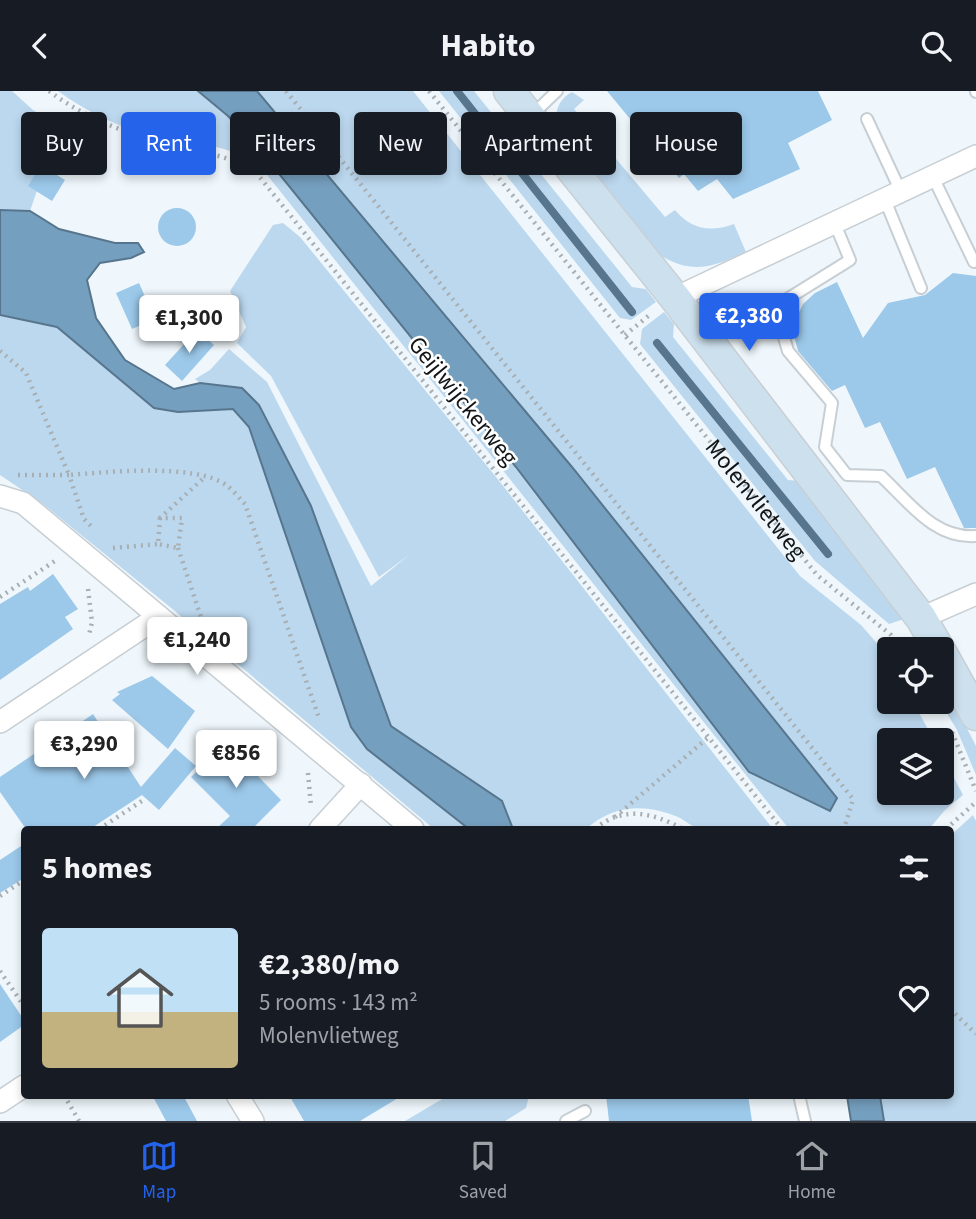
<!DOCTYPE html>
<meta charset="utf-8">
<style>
body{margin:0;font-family:"Source Sans 3",sans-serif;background:#20242c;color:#f1f3f6;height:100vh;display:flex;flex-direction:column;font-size:26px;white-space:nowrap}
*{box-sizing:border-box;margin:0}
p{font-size:23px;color:#9ea1a6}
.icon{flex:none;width:38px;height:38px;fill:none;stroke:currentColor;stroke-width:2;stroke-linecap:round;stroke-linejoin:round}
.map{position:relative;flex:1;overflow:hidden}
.drawer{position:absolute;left:21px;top:735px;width:933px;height:273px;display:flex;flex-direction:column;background:#171b24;border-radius:7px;box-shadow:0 4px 10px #0003}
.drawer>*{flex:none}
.hud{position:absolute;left:21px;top:21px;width:934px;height:63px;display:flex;gap:14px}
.tools{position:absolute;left:877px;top:546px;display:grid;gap:14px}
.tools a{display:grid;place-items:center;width:77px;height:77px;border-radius:7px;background:#171b24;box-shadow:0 4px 10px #0003;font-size:35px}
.price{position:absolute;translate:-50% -60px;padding:0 16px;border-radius:7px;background:#fff;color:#222;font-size:23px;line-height:46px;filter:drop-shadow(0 2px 4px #0008)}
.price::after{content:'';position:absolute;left:50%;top:42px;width:21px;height:16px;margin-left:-10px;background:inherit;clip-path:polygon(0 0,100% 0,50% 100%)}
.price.selected{background:#2563eb;color:#fff}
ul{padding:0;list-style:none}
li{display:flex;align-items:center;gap:21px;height:175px;padding:0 21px}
li span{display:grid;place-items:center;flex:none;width:196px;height:140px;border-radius:7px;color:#555}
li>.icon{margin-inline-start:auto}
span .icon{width:84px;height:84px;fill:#fffc;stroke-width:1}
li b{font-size:30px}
h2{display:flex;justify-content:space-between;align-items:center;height:84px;padding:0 21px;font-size:30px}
.chip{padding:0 24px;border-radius:7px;background:#171b24;box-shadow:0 4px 10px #0003;font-size:24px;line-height:63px}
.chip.selected{background:#2563eb;color:#fff}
header{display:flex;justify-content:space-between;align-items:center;height:91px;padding:0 21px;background:#171b24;font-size:32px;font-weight:700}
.tabs{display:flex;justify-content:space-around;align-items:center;height:98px;border-top:2px solid #363941;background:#171b24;font-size:19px;color:#9ea1a6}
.tabs a{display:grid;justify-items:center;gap:4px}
.tabs .selected{color:#2563eb}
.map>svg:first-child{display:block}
</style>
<header><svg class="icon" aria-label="back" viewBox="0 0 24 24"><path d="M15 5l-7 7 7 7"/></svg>Habito<svg class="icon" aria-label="search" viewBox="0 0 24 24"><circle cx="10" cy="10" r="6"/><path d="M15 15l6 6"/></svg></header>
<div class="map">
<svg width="976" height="1030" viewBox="0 0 976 1030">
<rect width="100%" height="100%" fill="#eff7fc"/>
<g fill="#bcd8ee">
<path d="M 0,0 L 12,0 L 33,19 L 59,35 L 30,120 L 0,119 Z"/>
<path d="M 58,0 L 198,0 L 228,25 L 264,64 L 254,72 C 222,50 182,53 145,43 C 114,34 84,19 58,0 Z"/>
<path d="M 257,0 L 413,0 L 800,485 L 861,534 L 889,566 L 889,611 L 913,611 L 934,649 L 889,649 L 889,702 L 942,702 L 942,664 L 963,704 L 945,719 L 929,738 L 789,738 L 260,75 L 267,69 L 272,74 L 516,376 L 749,681 L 829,720 L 837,706 L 572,376 Z"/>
<path d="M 439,0 L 474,0 L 632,196 L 646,198 L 656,211 L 631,229 L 620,227 Z"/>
<path d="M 572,1 L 584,9 L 574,18 L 665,126 L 675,119 C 691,138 710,142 734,133 L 746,161 C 714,176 692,184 660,164 L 559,40 C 553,24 557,9 572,1 Z"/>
<path d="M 283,132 L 300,146 L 496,386 L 773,738 C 750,738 725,741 702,738 C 693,737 686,730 678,726 C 644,712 613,714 586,738 L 513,738 L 502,710 L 391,635 L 311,415 L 259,314 L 242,297 L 200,292 L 195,288 L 210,279 L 229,258 L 267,291 L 371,495 L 409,464 L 379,486 L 271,285 L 237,252 L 246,236 L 230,200 L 273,134 Z"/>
<path d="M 664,221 L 674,233 L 673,246 L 788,389 L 800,390 L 904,528 L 889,533 L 815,470 L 640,253 L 642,238 Z"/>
<path d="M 0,224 L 56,236 L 178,321 L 233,318 L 249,336 L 367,658 L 469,738 L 434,738 L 170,516 L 43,413 L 0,384 Z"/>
<path d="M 942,589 L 976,655 L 976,684 L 957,639 L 940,611 Z"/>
<path d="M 973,724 L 976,730 L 976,1030 L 884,1030 L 880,1005 L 950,1004 L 950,745 Z"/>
<path d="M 449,1004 L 529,1004 L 529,1005 L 526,1017 L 505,1030 L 405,1030 Z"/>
</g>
<g fill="#759fbf" stroke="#57768d" stroke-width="2">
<path d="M 198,0 L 257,0 L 572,376 L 837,707 L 830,720 L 749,681 L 516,376 L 272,74 L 268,69 L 263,72 L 259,68 L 264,64 L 228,25 Z"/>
<path d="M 0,119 L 30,120 L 59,138 L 115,152 L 138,152 L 144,161 L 131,167 L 100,172 L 87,189 L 96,227 L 125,269 L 174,298 L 200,292 L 242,297 L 259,314 L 311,415 L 391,635 L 502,710 L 513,738 L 469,738 L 367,658 L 351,636 L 249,336 L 233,318 L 178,321 L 154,317 L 57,236 L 0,224 Z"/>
<path d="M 847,1005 L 880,1005 L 884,1030 L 851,1030 Z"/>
</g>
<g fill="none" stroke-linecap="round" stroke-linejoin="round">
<g stroke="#57768d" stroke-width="8">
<path d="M 457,0 L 632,221"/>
<path d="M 657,252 L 828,463"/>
</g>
</g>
<g fill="#9cc8e9">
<path d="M 607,0 L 818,0 L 832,29 L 788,52 L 800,78 L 733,108 L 717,88 L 698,100 L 684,83 L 679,87 Z"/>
<path d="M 41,74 L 65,89 L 52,110 L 28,95 Z"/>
<circle cx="177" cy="136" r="19"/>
<path d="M 953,182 L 976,185 L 976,437 L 964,437 L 935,376 L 907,388 L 880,331 L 865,337 L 845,294 L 832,300 L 798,260 L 794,244 L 796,228 L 803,213 L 815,202 L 837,191 L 863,247 L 888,212 L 925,204 Z"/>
<path d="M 139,192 L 155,228 L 132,238 L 116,202 Z"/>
<path d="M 197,239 L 214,254 L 182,290 L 165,274 Z"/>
<path d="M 53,483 L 78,518 L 65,526 L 73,538 L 0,589 L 0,513 L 28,496 L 30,500 Z"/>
<path d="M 152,585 L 195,620 L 168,658 L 112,609 L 120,603 L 117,601 Z"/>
<path d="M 93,623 L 141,696 L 175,657 L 196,675 L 159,719 L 142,704 L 90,738 L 26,738 L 0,701 L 0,686 Z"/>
<path d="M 226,652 L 281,709 L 252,738 L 216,738 L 230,725 L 191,686 Z"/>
<path d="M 24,753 L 24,787 L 0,802 L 0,769 Z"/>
<path d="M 0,893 L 24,929 L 24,934 L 0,951 Z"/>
<path d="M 152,1004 L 183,1004 L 197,1030 L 166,1030 Z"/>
<path d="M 289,1004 L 403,1004 L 360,1030 L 304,1030 Z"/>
<path d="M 606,1004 L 748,1004 L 752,1030 L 609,1030 Z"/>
</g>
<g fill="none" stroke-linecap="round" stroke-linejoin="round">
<defs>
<g id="lane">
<path d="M 976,0 L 976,1"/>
<path d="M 532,24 L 557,0"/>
<path d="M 867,28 L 901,101"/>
<path d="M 933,86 L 974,171"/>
<path d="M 885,109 L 921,197"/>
<path d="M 835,133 L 850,169 L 784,210 L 780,233 L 788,260 L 832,312 L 825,356 L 847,384 L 881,385 C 909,411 934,448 976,445"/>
<path d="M 799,1004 L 805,1030"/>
<path d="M 566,1030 L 585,1020"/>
</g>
<g id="street">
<path d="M 675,207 L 976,65"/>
<path d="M 0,405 L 23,412 L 413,738"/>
<path d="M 921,527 L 976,503"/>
<path d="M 0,631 L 158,526"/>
<path d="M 320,738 L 361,693"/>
<path d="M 237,1004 L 253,1030"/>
<path d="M 0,1011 L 24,995"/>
</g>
<g id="secondary">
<path d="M 509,0 L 675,207 L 921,527 L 939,558"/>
<path d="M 942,563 L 976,624"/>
</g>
</defs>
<use href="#lane" stroke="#c7cfd4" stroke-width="14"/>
<use href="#street" stroke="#c7cfd4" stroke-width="24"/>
<use href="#secondary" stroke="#c7cfd4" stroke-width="33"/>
<g stroke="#a8afb3" stroke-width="4.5" stroke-dasharray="2 5" stroke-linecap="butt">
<path d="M 49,0 C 77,21 112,37 146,47 C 183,58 220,61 254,79 L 782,738"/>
<path d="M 286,0 L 853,708 L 844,738"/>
<path id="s1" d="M 429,0 L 817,484 L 891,544 L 900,558"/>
<path d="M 625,244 L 652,222"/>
<path d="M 0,260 L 26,282 L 69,384 C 107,381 195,372 226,394 C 233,399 239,407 245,413 L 319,627"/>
<path d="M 18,384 L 69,384 L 84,428 L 93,437"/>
<path d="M 160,427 L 158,453 L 178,457 L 182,427 L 160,427 L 206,385"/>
<path d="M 113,457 L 158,453"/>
<path d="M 178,457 L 203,532"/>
<path d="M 88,498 L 92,531 L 89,544"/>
<path d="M 0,506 L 58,468"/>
<path d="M 933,611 L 940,622"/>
<path d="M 952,641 L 976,700"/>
<path d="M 308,682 L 311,715"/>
<path d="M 615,726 L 710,645"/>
<path d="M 99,738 L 145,708"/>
<path d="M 595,738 C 623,714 654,722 683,738"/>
<path d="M 946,738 L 976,711"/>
<path d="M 0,805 L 24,789"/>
<path d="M 0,880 L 24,915"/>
<path d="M 950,918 L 976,943"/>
<path d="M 64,1004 L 79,1030"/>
</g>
<use href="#lane" stroke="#fff" stroke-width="10"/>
<use href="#street" stroke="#fff" stroke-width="21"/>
<use href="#secondary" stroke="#cde0ed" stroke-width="30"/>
</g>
<g text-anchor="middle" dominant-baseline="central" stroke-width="5" stroke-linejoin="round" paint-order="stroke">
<g font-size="24" fill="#121517" stroke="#fff">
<text transform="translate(463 310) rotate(51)">Geijlwijckerweg</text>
<text stroke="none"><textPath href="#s1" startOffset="523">Molenvlietweg</textPath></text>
</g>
</g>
</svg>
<div class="tools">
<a><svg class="icon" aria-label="locate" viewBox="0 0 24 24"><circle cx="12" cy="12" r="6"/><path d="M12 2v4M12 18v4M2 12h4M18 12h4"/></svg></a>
<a><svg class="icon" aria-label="layers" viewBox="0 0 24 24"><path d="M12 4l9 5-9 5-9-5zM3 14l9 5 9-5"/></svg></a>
</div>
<b class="price selected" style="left:749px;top:262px">€2,380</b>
<b class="price" style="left:189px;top:264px">€1,300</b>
<b class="price" style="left:197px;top:586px">€1,240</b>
<b class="price" style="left:84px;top:690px">€3,290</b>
<b class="price" style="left:236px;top:699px">€856</b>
<div class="hud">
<a class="chip">Buy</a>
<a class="chip selected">Rent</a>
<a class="chip">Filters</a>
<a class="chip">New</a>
<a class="chip">Apartment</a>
<a class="chip">House</a>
</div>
<section class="drawer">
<h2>5 homes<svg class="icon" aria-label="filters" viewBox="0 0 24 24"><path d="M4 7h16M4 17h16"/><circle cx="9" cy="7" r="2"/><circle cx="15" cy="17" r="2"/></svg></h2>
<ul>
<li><span style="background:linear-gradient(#bfe0f5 60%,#c2b280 0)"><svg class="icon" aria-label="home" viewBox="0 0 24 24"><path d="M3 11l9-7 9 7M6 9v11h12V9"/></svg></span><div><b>€2,380/mo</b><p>5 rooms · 143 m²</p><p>Molenvlietweg</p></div><svg class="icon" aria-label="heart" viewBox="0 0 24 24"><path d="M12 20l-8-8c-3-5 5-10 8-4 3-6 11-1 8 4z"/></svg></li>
</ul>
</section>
</div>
<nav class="tabs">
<a class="selected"><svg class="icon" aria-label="map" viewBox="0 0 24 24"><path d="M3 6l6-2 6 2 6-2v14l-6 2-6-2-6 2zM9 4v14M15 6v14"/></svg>Map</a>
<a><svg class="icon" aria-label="saved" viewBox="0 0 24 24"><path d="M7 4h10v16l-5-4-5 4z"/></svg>Saved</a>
<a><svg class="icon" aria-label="home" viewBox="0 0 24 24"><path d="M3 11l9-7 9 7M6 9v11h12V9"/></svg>Home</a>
</nav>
